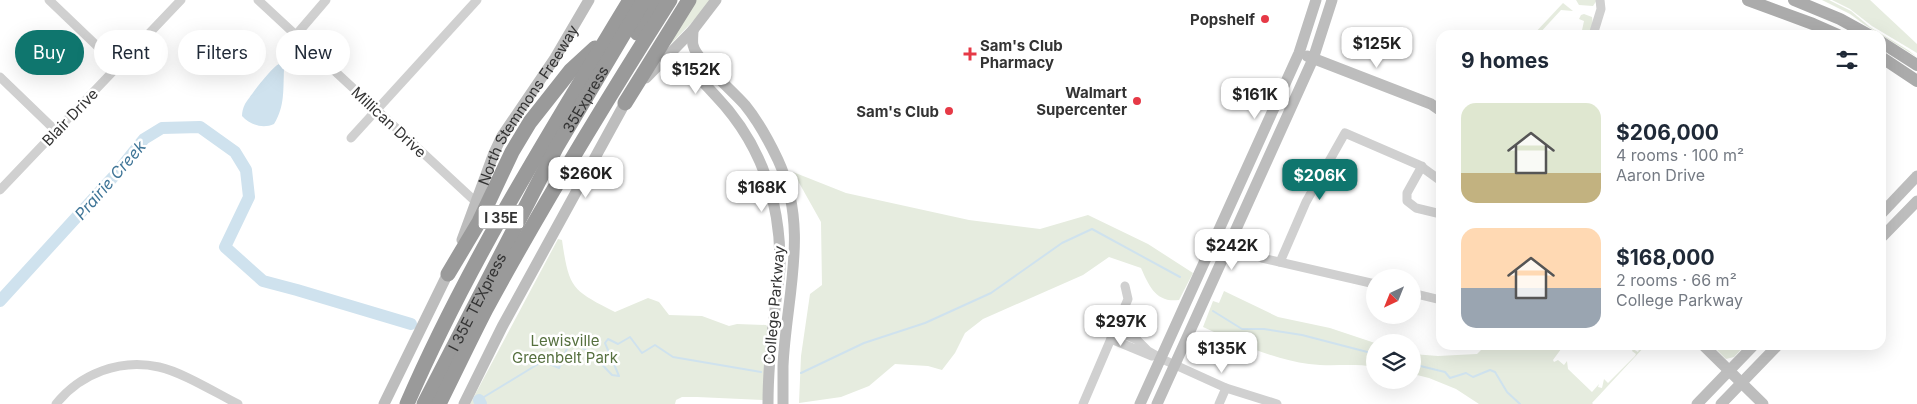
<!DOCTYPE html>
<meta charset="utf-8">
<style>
body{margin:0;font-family:Inter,sans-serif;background:#f2f2f3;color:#1f2937;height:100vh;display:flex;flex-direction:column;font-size:19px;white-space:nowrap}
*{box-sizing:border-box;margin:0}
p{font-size:16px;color:#747a83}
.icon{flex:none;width:28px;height:28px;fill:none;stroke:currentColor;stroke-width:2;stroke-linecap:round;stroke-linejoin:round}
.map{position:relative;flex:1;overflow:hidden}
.drawer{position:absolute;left:1436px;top:30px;width:450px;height:320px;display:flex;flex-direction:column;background:#fff;border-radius:15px;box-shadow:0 5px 20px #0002}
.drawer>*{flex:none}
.guide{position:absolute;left:15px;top:30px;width:475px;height:45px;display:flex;gap:10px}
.needle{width:32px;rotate:223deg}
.tools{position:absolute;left:1366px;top:269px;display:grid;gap:10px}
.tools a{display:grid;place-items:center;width:55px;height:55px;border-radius:50%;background:#fff;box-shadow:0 5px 20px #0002;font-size:25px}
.price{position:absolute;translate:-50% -42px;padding:0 11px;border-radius:10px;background:#fff;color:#222;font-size:16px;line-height:32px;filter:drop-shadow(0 1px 2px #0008)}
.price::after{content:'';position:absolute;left:50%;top:30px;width:15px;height:11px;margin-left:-8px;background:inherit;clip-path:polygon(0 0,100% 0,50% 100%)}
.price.current{background:#0f766e;color:#fff}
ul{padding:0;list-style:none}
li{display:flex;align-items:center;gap:15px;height:125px;padding:0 25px}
li span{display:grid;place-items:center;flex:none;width:140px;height:100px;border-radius:15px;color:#555}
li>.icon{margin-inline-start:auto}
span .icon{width:60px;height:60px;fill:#fffc;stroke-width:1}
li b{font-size:21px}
h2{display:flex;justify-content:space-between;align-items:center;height:60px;padding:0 25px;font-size:21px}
.tag{padding:0 18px;border-radius:22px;background:#fff;box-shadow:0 5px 20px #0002;font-size:18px;line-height:45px}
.tag.current{background:#0f766e;color:#fff}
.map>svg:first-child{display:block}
</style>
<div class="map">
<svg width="1917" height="404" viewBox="0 0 1917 404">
<rect width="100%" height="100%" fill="#fff"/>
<g fill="#e6ecdf">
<path d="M 695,0 L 711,0 L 703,11 L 663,52 Z"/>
<path d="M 1576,0 L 1597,0 L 1593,6 L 1579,5 Z"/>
<path d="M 1822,0 L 1829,0 L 1851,11 L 1870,27 L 1908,50 L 1917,57 L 1865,25 L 1850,14 Z"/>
<path d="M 1832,0 L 1870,0 L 1917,44 L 1917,53 L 1872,26 L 1850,9 Z"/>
<path d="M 1563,3 L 1573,11 L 1561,10 L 1538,35 L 1533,35 Z"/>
<path d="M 1584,14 L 1592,17 L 1593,25 L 1588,35 L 1581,35 L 1584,21 L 1579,19 L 1581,15 Z"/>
<path d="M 793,172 L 846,193 L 969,220 L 1040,229 L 1088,215 L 1148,244 L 1193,273 L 1179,300 C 1156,303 1149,286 1141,268 L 1109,257 L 1083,275 L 983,319 L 965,333 L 955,353 L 942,370 L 928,366 L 895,364 L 869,386 L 841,397 L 799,403 L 801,356 L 810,294 L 822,285 L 821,222 Z"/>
<path d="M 558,239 L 562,240 C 569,289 572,290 615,312 L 648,298 L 659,302 L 669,315 L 702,316 L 729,326 L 737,324 L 766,325 L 769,328 L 763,400 L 697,397 L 682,397 L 676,400 L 675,404 L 470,404 Z"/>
<path d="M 1224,291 L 1278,317 L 1330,328 L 1375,343 L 1375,367 C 1353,363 1331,367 1309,364 C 1272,359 1236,342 1203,327 L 1213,301 L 1219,303 Z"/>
<path d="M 1486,345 L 1564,345 L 1553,360 L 1554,362 L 1558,360 L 1564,365 L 1567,361 L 1568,369 L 1592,392 L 1599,384 L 1598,387 L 1602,388 L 1604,379 L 1608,383 L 1635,356 L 1636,354 L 1632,351 L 1633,349 L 1638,352 L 1641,345 L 1646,345 L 1592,403 L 1593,404 L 1479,404 L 1456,389 L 1429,378 L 1413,374 L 1413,354 L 1438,356 L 1477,354 Z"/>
<path d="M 1712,345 L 1745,345 L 1734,357 L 1726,359 Z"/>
</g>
<path fill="#cfe2ee" d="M 279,64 L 284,69 C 283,90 285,106 274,124 C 263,129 250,125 242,116 C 242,112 243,108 245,104 C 250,96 272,67 279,64 Z"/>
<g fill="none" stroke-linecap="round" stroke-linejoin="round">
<g stroke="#cfe2ee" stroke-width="2">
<path d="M 1213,311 L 1242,329 L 1264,329 L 1302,335 L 1375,354"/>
<path d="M 1412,364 L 1445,372 L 1450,378 L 1466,373 L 1473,377 L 1490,370 L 1495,372 L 1507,392 L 1520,404"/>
<path d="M 801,373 L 864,343 L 925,323 L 991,293 L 1062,243 L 1092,229 L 1180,277"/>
<path d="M 479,400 L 543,361 L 559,368 L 568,346 L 575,343 L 592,354 L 612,375 L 619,376 L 605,343 L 608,339 L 618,344 L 630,337 L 642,353 L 655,345 L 673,357 L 761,372"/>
</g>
<g stroke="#cfe2ee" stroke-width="12">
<path d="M 0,301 L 115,175 L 144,139 L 162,128 L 200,127 L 235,152 L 246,170 L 249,197 L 225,247 L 263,281 L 297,290 L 411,324"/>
<path d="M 479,400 L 481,404"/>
</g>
<g stroke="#d0d0d0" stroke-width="9">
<path d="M 49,0 L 118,66"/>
<path d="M 258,0 L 477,203"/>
<path d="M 296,35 L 326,0"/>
<path d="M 1593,35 L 1601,9 L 1600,0"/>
<path d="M 0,77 L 56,131"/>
<path d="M 351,138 L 477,0"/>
<path d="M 1422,166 L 1407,193 L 1407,201 L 1416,208 L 1441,214"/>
<path d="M 0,190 L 181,0"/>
<path d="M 1230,244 L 1262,258 L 1375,284"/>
<path d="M 1280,262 L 1306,202 L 1345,133 L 1419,165 L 1441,181"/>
<path d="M 1412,293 L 1441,300"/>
<path d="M 1115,330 L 1137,340 L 1148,351 L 1162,359 L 1226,388 L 1277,404"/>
<path d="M 1111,339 L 1152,356"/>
<path d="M 56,404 C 80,374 120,358 159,367 C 182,372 216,393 238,404"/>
<path d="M 1083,404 L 1128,299 L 1125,286"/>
<path d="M 1219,404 L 1226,388"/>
</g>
<g stroke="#bdbdbd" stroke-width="11">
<path d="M 693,30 C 693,35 692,41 693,45 C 696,60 733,91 745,105 C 758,121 769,141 778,160 C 810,229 786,296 783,366 C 783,379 783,391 783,404"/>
<path d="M 1307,56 L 1431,104 L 1441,111"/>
<path d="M 659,65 C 687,60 697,76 715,95 C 761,143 781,201 780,268 C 779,282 776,296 775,309 C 771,341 768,372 768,404"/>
<path d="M 646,78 L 693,30 L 716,0"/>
<path d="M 1881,214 L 1917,176"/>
<path d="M 1881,238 L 1917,201"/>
<path id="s1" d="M 462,240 L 494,153 L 502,136 L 555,58 L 589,0"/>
<path d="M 1703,345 L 1763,404"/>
<path d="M 384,404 L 451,267"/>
<path d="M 464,404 L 502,327 L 625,103 L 629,98"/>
<path d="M 1140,404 L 1299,53 L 1316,0"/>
<path d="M 1157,404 L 1313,59 L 1332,0"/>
<path d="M 1697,404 L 1754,345"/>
<path d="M 1721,404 L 1778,345"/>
</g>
<g stroke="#ababab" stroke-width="12">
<path d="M 1748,0 L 1813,24 L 1838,35"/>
<path d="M 1794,0 L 1840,19 L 1869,35"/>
<path d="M 1881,42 L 1917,65"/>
<path d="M 1881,57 L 1917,81"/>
</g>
<g stroke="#9a9a9a" stroke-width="15">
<path d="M 637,33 L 657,0"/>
<path d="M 625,103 L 689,0"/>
<path d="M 448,274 L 479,222 L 512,152 L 530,122 L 571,70 L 595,48"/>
<path d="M 407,404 C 468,263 550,132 630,0"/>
<path id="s2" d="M 424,404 L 556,148 L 644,0"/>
<path d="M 439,404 C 455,372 470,340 486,309 C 543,204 606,101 670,0"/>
</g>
</g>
<g fill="#e63946" stroke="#fff" stroke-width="2">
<circle cx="1265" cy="19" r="5"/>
<path d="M967.5 46.5h5v5h5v5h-5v5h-5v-5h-5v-5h5z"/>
<circle cx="1137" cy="101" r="5"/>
<circle cx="949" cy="111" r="5"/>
</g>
<g text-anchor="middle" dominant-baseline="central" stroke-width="5" stroke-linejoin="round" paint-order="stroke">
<rect fill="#fff" stroke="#707070" stroke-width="1" x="478.5" y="205.5" width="45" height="23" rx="4"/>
<g font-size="14" font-weight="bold" fill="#333">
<text x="501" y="217">I 35E</text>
</g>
<g font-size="15" font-weight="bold" fill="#333" stroke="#fff" text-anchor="end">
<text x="1255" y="19">Popshelf</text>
<text x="980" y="45" text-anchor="start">Sam's Club<tspan x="980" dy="17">Pharmacy</tspan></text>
<text x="1127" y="92">Walmart<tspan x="1127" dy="17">Supercenter</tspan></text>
<text x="939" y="111">Sam's Club</text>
</g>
<g font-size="15" fill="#333" stroke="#fff">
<text stroke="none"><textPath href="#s2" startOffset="345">35Express</textPath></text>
<text stroke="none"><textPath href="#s1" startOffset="151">North Stemmons Freeway</textPath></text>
<text transform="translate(70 117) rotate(-46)">Blair Drive</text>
<text transform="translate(389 122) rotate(43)">Millican Drive</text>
<text stroke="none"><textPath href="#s2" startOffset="115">I 35E TEXpress</textPath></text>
<text transform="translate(774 305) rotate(-85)">College Parkway</text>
</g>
<g font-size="15" fill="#56703f" stroke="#fff">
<text x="565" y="340">Lewisville<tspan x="565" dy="17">Greenbelt Park</tspan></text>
</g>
<g font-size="16" font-style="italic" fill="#3f7597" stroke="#fff">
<text transform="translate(110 180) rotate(-49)">Prairie Creek</text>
</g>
</g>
</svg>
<div class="tools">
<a><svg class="needle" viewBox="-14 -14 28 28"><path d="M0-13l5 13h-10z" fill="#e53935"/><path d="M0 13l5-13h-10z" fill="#747a83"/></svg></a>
<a><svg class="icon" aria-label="layers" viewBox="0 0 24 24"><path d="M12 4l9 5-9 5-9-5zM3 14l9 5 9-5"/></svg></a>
</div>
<b class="price" style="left:1377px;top:69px">$125K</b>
<b class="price" style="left:696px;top:95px">$152K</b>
<b class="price" style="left:1255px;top:120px">$161K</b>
<b class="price" style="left:586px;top:199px">$260K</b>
<b class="price current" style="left:1320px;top:201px">$206K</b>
<b class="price" style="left:762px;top:213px">$168K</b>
<b class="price" style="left:1232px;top:271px">$242K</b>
<b class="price" style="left:1121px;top:347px">$297K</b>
<b class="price" style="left:1222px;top:374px">$135K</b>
<div class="guide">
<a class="tag current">Buy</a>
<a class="tag">Rent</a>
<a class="tag">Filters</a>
<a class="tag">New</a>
</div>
<section class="drawer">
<h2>9 homes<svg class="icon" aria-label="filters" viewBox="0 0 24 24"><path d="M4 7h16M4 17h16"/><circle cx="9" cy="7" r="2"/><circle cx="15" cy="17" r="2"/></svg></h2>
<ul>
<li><span style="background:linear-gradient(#dfe7d0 70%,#c2b280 0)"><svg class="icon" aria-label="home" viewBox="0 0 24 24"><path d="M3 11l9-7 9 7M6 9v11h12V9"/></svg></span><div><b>$206,000</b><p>4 rooms · 100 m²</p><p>Aaron Drive</p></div></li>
<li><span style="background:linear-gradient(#ffd9b3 60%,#9aa5b1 0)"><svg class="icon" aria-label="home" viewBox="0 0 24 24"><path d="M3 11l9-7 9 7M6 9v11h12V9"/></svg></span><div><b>$168,000</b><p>2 rooms · 66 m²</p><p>College Parkway</p></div></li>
</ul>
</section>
</div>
